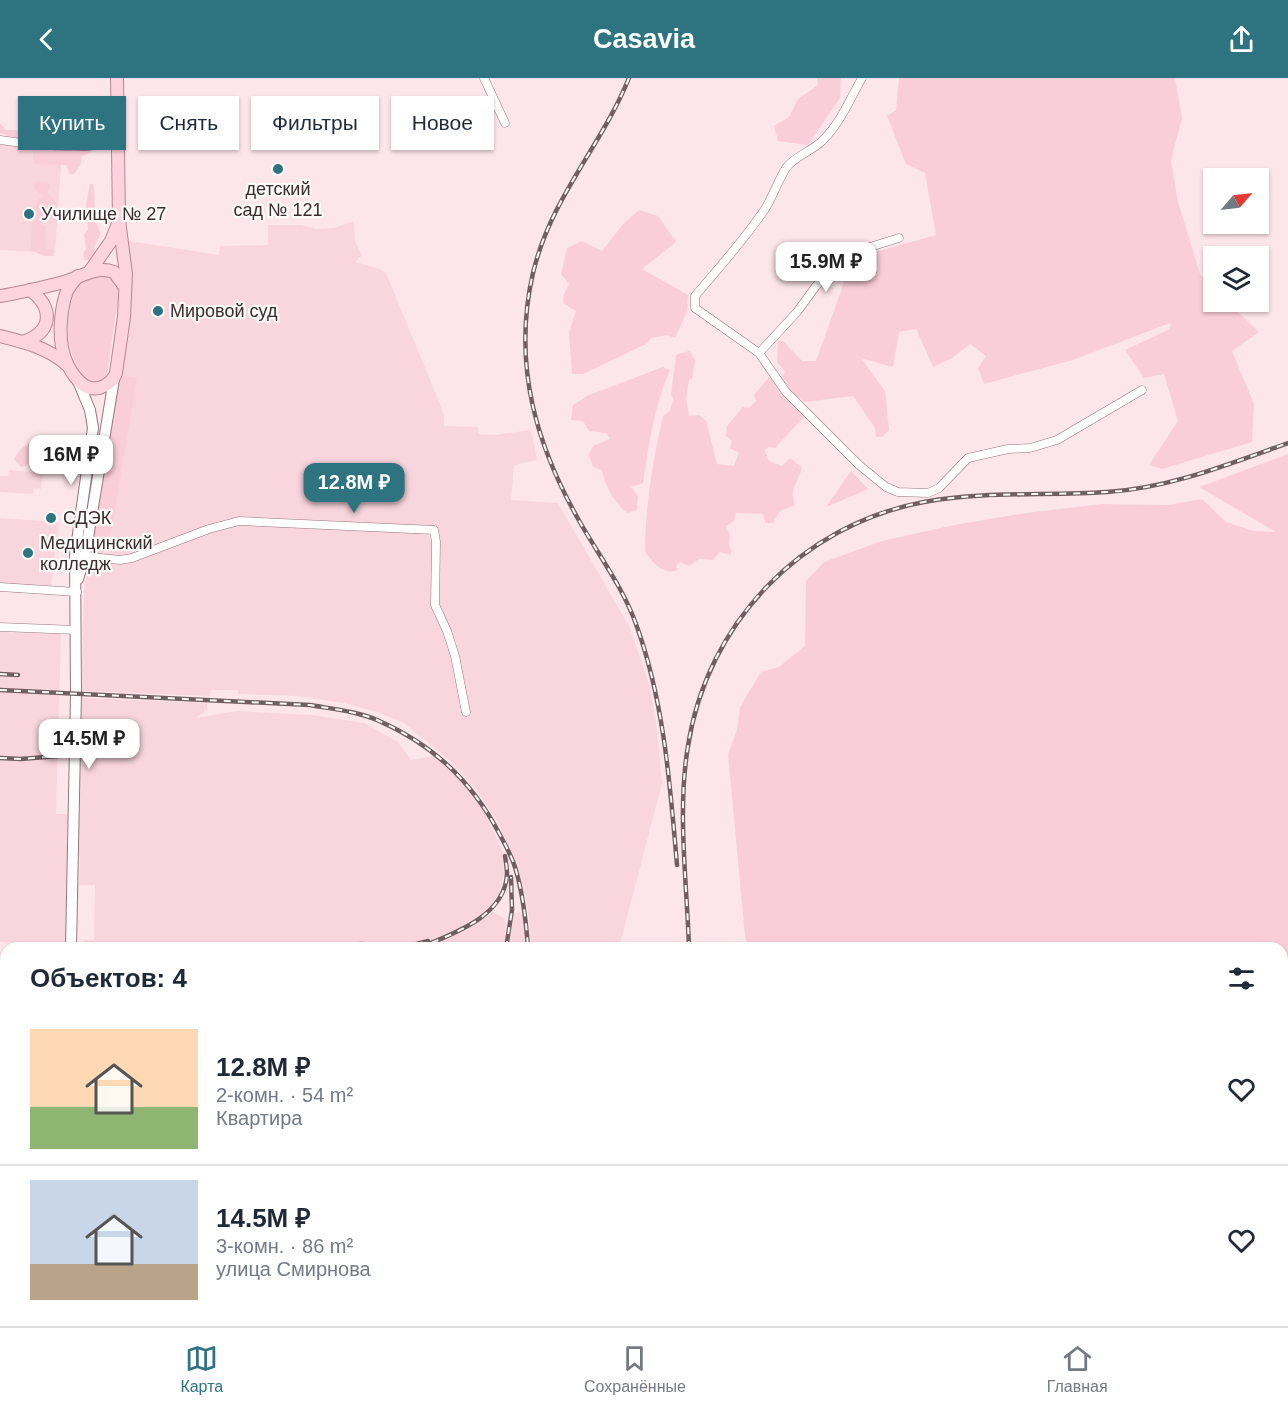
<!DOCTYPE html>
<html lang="ru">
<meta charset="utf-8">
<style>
body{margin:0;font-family:Arial,sans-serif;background:#f6f6f7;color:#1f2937;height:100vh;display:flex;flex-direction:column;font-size:22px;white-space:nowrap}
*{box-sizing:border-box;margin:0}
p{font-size:20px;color:#747a83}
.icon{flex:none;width:33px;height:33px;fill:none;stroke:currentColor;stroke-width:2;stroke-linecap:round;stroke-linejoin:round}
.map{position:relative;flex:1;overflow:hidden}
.sheet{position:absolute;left:0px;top:864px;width:1288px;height:384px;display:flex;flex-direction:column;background:#fff;border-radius:18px 18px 0 0;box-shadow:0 2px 4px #0004}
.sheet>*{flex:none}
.hud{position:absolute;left:18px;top:18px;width:600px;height:54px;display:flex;gap:12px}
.needle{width:39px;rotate:62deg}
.buttons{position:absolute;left:1203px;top:90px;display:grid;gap:12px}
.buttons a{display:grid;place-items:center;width:66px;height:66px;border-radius:0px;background:#fff;box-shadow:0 2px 4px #0004;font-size:30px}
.price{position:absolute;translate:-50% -51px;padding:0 14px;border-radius:12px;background:#fff;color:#222;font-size:20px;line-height:39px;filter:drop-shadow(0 2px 3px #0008)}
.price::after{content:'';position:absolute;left:50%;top:36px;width:18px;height:14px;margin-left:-9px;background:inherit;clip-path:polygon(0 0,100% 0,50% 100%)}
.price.selected{background:#2d7380;color:#fff}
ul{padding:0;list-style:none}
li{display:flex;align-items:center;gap:18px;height:150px;padding:0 30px}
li+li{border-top:2px solid #e0e1e3}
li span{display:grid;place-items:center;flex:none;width:168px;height:120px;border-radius:0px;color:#555}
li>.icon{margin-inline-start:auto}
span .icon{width:72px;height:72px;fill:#fffc;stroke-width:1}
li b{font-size:26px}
h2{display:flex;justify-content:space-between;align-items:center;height:72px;padding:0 30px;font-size:26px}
.tag{padding:0 21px;border-radius:0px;background:#fff;box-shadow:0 2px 4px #0004;font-size:21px;line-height:54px}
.tag.selected{background:#2d7380;color:#fff}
header{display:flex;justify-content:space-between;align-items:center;height:78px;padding:0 30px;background:#2d7380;color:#fff;font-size:27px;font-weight:700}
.tab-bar{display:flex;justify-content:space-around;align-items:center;height:84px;border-top:2px solid #e0e1e3;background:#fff;font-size:16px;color:#747a83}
.tab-bar a{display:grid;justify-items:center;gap:3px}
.tab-bar .selected{color:#2d7380}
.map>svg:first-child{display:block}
</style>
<header><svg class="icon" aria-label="back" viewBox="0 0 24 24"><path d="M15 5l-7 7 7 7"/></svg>Casavia<svg class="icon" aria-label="share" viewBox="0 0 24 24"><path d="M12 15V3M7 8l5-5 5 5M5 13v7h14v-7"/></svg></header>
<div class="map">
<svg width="1288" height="1248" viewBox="0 0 1288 1248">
<rect width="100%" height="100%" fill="#fde6eb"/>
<g fill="#f9d5de">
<path d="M 0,66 L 62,70 L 55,175 L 0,172 Z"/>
<path d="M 354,143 L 355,164 L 362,177 L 355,184 L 380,191 L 386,195 L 440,326 L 444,338 L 444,348 L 478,349 L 478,356 L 495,357 L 531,352 L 537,382 L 514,387 L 511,422 L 558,425 L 629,548 L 650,609 L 656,645 L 662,705 L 619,870 L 531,870 L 528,832 L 518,787 L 494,738 L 480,717 L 465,698 L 447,680 L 404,645 L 377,634 L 344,625 L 297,618 L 238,616 L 238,612 L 211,612 L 210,618 L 82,613 L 84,511 L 88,484 L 120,486 L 133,484 L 210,454 L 240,446 L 427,455 L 432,464 L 431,531 L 441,532 L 438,520 L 439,450 L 239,439 L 208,447 L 131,477 L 121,478 L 90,474 L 125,270 L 130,215 L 129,163 L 219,177 L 220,168 L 268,167 L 268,147 L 301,147 L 316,151 L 334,150 Z"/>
<path d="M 9,392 L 43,395 L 41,411 L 34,410 L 33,416 L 0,414 L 0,398 L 8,398 Z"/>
<path d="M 0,440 L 59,444 L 51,509 L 0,505 Z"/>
<path d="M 0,554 L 61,556 L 56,736 L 68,736 L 66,866 L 0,864 Z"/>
<path d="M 82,620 L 207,625 L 207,632 L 195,640 L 237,633 L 311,637 L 364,645 L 398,664 L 411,682 L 433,678 L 461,703 L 476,720 L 488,742 L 503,775 L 504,796 L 499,816 L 492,826 L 479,838 L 462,848 L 465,853 L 493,834 L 506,841 L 504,870 L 84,870 L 84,862 L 94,862 L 95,807 L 79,807 L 80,779 L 77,778 Z"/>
<path d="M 513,835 L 523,835 L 526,870 L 508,870 Z"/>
</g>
<g fill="#faced9">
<path d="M 817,0 L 841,0 L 840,20 L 808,67 L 778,63 L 774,48 L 789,39 L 798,21 L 818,7 Z"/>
<path d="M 899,0 L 1175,0 L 1182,40 L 1171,82 L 1178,124 L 1200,196 L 1213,209 L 1214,224 L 1228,224 L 1259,254 L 1232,273 L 1254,326 L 1252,364 L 1162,391 L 1149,387 L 1178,343 L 1164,296 L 1144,300 L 1125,272 L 1170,251 L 1170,245 L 1073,282 L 984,306 L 978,290 L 986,278 L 970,266 L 952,280 L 933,289 L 916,251 L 899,254 L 893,289 L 861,280 L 885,313 L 889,352 L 882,359 L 876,359 L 875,350 L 853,318 L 805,324 L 788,312 L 782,299 L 785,294 L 777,284 L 778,263 L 783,263 L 802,283 L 816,283 L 841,213 L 850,181 L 936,157 L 925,95 L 906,86 L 887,38 L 896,32 Z"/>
<path d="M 49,39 L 64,43 L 68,52 L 69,68 L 93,70 L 90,75 L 82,78 L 81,86 L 74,96 L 70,96 L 66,87 L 35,86 L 33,84 L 33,63 L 31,60 L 24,63 L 0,55 L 0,45 L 6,52 L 16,52 L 25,57 L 28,51 L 27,45 Z"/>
<path d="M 38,103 L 47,104 L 50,108 L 47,115 C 53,119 55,122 56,129 L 47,135 L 40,146 L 45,148 L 46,171 L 53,171 L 54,178 L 44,178 L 31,172 L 32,138 L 35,125 L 43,118 L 35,111 L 34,106 Z"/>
<path d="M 90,106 L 93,106 L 94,110 L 95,142 L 101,156 L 94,169 L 95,177 L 89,182 L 84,182 L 83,175 L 86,171 L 84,156 L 88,152 L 86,126 Z"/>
<path d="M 639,132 L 658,138 L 676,164 L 642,191 L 688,217 L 687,233 L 675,260 L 667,257 L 651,260 L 648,265 L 583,296 L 572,296 L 569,255 L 576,233 L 563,225 L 564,216 L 569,206 L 561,196 L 567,170 L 582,163 L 602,173 L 624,145 Z"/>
<path d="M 105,194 L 118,205 L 118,222 L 107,295 L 105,301 L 96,305 L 87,303 L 83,299 C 68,273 66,260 69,231 C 70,223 71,215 76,209 C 84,200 95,197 105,194 Z"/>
<path d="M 689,273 L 695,282 L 692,301 L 689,302 L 686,320 L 689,338 L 699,337 L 706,343 L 717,386 L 734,388 L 739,375 L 730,370 L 732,363 L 726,358 L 727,348 L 743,329 L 749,330 L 756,323 L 754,317 L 770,298 L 804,339 L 775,370 L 769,369 L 765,372 L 769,383 L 782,388 L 790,380 L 802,389 C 799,404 788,412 795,427 L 780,433 L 773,445 L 766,445 L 762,436 L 736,435 L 734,443 L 726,448 L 730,456 L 729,468 L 732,473 L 730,477 L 720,474 L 713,482 L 699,481 L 689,488 L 680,484 L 676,487 L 678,492 C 663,498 654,485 645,474 C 645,429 653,382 663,338 L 670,333 L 673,321 L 671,317 L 676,277 Z"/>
<path d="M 663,289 L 670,292 C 654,328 649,366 643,405 L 631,409 L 638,418 L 637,432 L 627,435 C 614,424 605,408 602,392 L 593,389 L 589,376 L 593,368 L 610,361 L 606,355 L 589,353 L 583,343 L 571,342 L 573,327 L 589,317 Z"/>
<path d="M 120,297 L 137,300 L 109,467 L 102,476 L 90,474 Z"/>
<path d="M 42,359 L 74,364 L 78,369 L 77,380 L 59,384 L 32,383 L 26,388 L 21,389 L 14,381 C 20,369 29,364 42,359 Z"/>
<path d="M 1288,376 L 1288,1248 L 765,1248 L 766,1242 L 1282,1242 L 1282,870 L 749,870 L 745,858 L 728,676 L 737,652 L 740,629 L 761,594 L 779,589 L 805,568 L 806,503 L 824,484 L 882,463 L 954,447 L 1026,435 L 1102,426 L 1168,427 L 1202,421 L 1226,444 L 1254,453 L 1276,454 L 1199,409 Z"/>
<path d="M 851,393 L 868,411 L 826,429 Z"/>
<path d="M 0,1025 L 6,1025 L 6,1099 L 0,1091 Z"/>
<path d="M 20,1242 L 657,1242 L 656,1248 L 12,1248 Z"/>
</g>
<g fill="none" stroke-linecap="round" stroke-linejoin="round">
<defs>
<g id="minor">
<path d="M 484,0 L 505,45"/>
<path d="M 862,0 C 850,21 840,46 822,63 C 812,73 793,79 786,90 C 778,103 773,118 765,131 C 744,162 719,190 695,218 L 695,230 L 759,275 L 786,314 L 859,387 L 886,409 L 898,414 L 928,415 L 939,410 L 968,380 L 1008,371 L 1030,370 L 1057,362 L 1142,312"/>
<path d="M 0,62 C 38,68 80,71 118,65"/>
<path d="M 759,275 L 797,234 L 816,208 L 837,185 L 870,169 L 899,160"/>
<path d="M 81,478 L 120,482 L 132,480 L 209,451 L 239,443 L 434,452 L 436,464 L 435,527 L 447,553 L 455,578 L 466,634"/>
<path d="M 0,509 L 77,514"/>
<path d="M 0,549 L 76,552"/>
</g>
<g id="secondary">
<path d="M 78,501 L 85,478 L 114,301"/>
<path d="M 71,870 L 76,616 L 75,477 L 93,350 L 90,332 L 78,303"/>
<path d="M 0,1152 L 6,1148"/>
</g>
<g id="primary">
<path d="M 90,193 L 111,163 L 119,143"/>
<path d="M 78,198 C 74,203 70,207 67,213 C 61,229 59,253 62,269 C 65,287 82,320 104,308 C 110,305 114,301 116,295 L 124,239 L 126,196 L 119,142 L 117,0"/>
<path d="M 0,218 C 20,215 40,210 60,205 C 79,201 94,187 114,194 L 125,209"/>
<path d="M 0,258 C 24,264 49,270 67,287"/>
<path d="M 23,264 C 53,254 54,230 30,212"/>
</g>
</defs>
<use href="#minor" stroke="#96757e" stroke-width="9"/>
<use href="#secondary" stroke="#96757e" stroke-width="12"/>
<use href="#primary" stroke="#b68793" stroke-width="14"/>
<use href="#minor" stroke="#fff" stroke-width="8"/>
<use href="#secondary" stroke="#fff" stroke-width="10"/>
<use href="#primary" stroke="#fbd4df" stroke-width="12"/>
<defs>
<g id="rail">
<path d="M 629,0 C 601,69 551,119 533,195 C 512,286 536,368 581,446 C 600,479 623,510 636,546 C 664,623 670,706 677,787"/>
<path d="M 0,596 L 18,597"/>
<path d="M 0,612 L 310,627 C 332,631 356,633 377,642 C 432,666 471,702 499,755 C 505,766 511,777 515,789 C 523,815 526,842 528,870"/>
<path d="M 0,680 L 21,681 L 58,678"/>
<path d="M 360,866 L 409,868 L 428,863"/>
<path d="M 419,870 C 452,856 505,839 507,796 C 507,790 506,784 505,778"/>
<path d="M 506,870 L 512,832 L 511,799"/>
<path d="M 689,870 C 687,805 677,733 688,668 C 707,545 801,447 924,424 C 984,413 1046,418 1107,414 C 1170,410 1229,386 1288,365"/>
<path d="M 0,1222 L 6,1218"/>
<path d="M 664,1248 L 666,1242"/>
</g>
</defs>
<use href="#rail" stroke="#6f5f62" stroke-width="4.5"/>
<use href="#rail" stroke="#fafafa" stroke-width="2" stroke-dasharray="7" stroke-linecap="butt"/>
</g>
<g fill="#2d7380" stroke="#fafafa" stroke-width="2">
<circle cx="278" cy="91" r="6"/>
<circle cx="29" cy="136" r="6"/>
<circle cx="158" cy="233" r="6"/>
<circle cx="51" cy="440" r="6"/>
<circle cx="28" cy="475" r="6"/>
</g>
<g text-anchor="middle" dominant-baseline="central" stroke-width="4.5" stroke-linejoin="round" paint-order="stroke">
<g font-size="18" fill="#3a2c2f" stroke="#fafafa" text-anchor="start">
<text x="278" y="111" text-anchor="middle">детский<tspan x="278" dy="21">сад № 121</tspan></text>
<text x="41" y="136">Училище № 27</text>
<text x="170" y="233">Мировой суд</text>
<text x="63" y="440">СДЭК</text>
<text x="40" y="465">Медицинский<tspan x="40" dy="21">колледж</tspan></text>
</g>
</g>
</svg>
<div class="buttons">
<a><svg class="needle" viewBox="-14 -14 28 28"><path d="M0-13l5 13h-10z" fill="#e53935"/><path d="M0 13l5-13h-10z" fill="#747a83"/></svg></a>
<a><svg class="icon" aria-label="layers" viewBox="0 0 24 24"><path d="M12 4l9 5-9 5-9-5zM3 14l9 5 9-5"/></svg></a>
</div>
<b class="price" style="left:826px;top:215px">15.9M ₽</b>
<b class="price" style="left:71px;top:408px">16M ₽</b>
<b class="price selected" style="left:354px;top:436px">12.8M ₽</b>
<b class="price" style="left:89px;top:692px">14.5M ₽</b>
<div class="hud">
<a class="tag selected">Купить</a>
<a class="tag">Снять</a>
<a class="tag">Фильтры</a>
<a class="tag">Новое</a>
</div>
<section class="sheet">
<h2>Объектов: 4<svg class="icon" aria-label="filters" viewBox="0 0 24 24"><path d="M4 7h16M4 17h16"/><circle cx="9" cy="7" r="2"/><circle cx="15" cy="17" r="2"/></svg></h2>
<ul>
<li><span style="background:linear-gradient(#ffd9b3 65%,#8fb573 0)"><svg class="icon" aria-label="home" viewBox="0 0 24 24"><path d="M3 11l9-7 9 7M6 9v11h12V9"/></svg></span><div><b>12.8M ₽</b><p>2-комн. · 54 m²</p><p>Квартира</p></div><svg class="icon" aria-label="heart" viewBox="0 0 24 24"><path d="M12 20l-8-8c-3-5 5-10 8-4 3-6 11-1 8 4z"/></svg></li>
<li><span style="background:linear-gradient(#c9d6e8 70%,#b9a48a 0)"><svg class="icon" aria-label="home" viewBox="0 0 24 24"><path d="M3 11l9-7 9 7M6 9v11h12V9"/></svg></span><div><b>14.5M ₽</b><p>3-комн. · 86 m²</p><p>улица Смирнова</p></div><svg class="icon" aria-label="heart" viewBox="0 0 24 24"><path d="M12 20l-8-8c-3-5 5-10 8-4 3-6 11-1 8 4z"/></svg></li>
</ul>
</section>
</div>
<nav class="tab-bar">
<a class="selected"><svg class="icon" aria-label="map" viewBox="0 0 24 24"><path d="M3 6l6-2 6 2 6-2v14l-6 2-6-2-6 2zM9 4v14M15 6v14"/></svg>Карта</a>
<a><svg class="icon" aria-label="saved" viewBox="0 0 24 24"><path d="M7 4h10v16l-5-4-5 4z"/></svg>Сохранённые</a>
<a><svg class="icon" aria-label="home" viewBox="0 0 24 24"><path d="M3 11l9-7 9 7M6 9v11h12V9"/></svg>Главная</a>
</nav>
